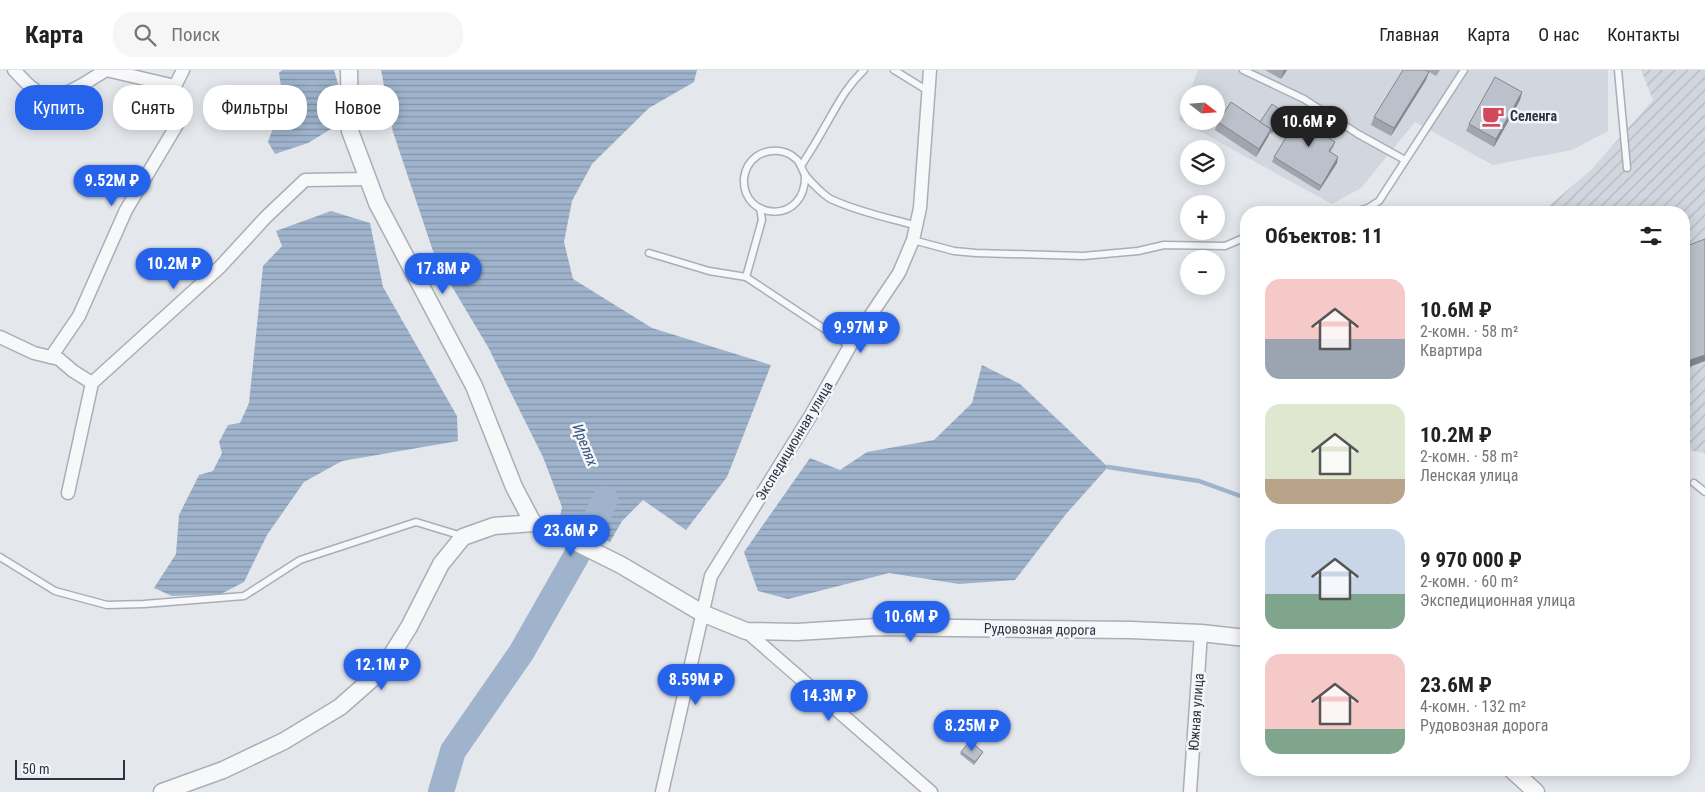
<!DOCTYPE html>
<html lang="ru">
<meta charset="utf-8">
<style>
body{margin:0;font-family:"Roboto Condensed",sans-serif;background:#f6f6f6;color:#222;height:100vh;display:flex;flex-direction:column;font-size:19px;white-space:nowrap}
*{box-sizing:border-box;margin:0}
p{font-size:16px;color:#767676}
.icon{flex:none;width:28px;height:28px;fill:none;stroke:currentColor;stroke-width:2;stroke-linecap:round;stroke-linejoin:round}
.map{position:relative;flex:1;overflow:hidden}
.side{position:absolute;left:1240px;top:136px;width:450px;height:570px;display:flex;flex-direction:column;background:#fff;border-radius:20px;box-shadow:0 2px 12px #0003}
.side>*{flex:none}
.hud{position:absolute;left:15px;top:15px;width:475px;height:45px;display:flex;gap:10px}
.needle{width:32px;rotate:107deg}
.buttons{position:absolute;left:1180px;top:15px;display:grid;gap:10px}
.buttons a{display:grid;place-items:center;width:45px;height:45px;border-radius:50%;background:#fff;box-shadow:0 2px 12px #0003;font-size:25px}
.scale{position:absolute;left:15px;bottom:12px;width:110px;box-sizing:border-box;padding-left:5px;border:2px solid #2b3445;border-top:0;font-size:14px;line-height:18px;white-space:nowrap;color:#2b3445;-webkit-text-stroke:4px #f4f6f9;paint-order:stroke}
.price{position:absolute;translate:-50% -42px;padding:0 11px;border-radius:18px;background:#2563eb;color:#fff;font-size:16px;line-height:32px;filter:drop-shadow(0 1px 2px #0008)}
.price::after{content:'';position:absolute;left:50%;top:30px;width:15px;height:11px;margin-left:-8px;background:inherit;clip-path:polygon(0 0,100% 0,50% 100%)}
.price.on{background:#222;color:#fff}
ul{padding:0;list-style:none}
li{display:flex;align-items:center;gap:15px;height:125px;padding:0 25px}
li span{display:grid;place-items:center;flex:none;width:140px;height:100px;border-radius:15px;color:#555}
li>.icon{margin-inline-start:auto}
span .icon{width:60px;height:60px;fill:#fffc;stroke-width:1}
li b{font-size:21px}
h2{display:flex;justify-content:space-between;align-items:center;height:60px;padding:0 25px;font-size:21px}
.pill{padding:0 18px;border-radius:20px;background:#fff;box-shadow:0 2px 12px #0003;font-size:18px;line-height:45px}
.pill.on{background:#2563eb;color:#fff}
header{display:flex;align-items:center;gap:30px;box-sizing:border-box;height:70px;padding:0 25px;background:#fff;border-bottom:1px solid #e0e0e0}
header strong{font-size:24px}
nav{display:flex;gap:28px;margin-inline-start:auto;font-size:18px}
.search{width:350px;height:45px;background:#f6f6f6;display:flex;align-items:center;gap:12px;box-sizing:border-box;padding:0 18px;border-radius:20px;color:#767676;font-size:19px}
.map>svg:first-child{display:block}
</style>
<header>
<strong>Карта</strong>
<div class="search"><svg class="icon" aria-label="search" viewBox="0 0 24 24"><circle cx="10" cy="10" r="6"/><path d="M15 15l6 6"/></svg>Поиск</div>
<nav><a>Главная</a><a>Карта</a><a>О нас</a><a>Контакты</a></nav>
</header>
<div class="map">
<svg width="1705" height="722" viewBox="0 0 1705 722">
<defs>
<pattern id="industrial-furrows" width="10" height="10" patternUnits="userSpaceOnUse" patternTransform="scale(1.25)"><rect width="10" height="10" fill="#d2d6de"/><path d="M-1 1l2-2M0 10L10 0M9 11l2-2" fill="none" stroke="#b4b8c0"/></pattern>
<pattern id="water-rules" width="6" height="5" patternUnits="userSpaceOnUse" patternTransform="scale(1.25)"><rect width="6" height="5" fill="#9fb4cc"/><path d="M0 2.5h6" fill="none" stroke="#8293a7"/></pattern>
</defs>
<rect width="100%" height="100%" fill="#e4e7ec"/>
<path fill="#d2d6de" d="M 1198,0 L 1608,0 L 1608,61 L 1572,80 L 1493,95 L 1415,52 L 1361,118 L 1332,134 L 1179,50 L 1189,24 L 1189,51 L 1216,51 L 1216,24 L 1189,24 Z"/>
<path fill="url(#industrial-furrows)" d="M 1641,0 L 1705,0 L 1705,383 L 1693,381 L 1684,376 L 1684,142 L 1542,142 L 1591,100 L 1653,30 Z"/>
<g fill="url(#water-rules)">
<path d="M 282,0 L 334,0 L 341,24 L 331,59 L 308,73 L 275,84 L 268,72 L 283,30 L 279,3 Z"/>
<path d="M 381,0 L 697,0 L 694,12 L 649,38 L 592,94 L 572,131 L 564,172 L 573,209 L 652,258 L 771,295 L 727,407 L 686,460 L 643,430 L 622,451 L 610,472 L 560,447 L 562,437 L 543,387 L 488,277 L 436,190 L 393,62 Z"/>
<path d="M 331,141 L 370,153 L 383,217 L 457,346 L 458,371 L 342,391 L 304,412 L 267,465 L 244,512 L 221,524 L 172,526 L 154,518 L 176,484 L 179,445 L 199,405 L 213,401 L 222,383 L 219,372 L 228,355 L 240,353 L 249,333 L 263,196 L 282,176 L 276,161 Z"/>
<path d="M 982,295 L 1020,314 L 1108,397 L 1066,444 L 1015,510 L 959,514 L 889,503 L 788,529 L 758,521 L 744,482 L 810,388 L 840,400 L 867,382 L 934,370 L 972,333 Z"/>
</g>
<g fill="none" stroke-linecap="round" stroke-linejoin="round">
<path stroke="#9fb4cc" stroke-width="4.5" d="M 1108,397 L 1199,411 L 1246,428"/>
<path stroke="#9fb4cc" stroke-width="26" d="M 441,722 L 453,681 L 521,583 L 590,462 L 605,429"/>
<defs>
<g id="service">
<path d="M 894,0 L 928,21"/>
<path d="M 1243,0 L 1304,29 L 1358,64 L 1405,90"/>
<path d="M 1618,0 L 1627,98"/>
<path d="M 801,96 C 809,83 817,71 824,58 C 837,36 845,18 864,0"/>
<path d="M 805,104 C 807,156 741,151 744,108 C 745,99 750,91 757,86 C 769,78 786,79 796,89 C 801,93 802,100 805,105 C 810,111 826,128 833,130 C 859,142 889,148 917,156"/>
<path d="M 760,138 L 762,150 L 746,207 L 850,276"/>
<path d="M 1354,142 L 1368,138 L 1379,131 L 1464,0"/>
<path d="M 913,170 L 954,181 L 976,183 L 1083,186 L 1138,181 L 1164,175 L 1225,176 L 1246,167"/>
<path d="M 649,183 L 709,201 L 746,207"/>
<path d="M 1694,413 L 1705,422"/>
<path d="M 0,487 L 55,521 L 107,535 L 144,534 L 244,526 L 300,490 L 416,452 L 462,466"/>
</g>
<g id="minor">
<path d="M 14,0 C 23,9 32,21 45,25 C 62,31 91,9 106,0"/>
<path d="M 106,0 L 175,16"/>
<path d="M 0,267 L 34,283 L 59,289 L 73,301 L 92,313"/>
<path d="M 51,287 L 79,246 L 126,140 L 178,53 L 175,16 L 183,0"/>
<path d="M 68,423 L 92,313 L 220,197 L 266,147 L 305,110 L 368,109"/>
<path d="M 746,561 L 931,722"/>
<path d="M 662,722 L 711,506 L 811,345 L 850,276 L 899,203 L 913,170 L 920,138 L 930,0"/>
<path d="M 1190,722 L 1201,563"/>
</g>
<g id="tertiary">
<path d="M 349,0 L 350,61 L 377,133 L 474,316 L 514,417 L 533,453"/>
<path d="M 1512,700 L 1536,722"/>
<path d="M 162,722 L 223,700 L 284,671 L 340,637 L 382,600 L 409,557 L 441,494 L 463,467 L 494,456 L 533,453 L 553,461 L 621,495 L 702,543 L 746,561 L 797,562 L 877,557 L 1131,560 L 1201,563 L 1246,568"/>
</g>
</defs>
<use href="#service" stroke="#a9aeb7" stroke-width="9"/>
<use href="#minor" stroke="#a9aeb7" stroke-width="15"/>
<use href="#tertiary" stroke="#a9aeb7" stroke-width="19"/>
<use href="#service" stroke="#f7f8fa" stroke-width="6"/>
<use href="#minor" stroke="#f7f8fa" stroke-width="12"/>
<use href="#tertiary" stroke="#f7f8fa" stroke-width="16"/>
</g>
<g fill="#a1a5ae">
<path d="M 1265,0 L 1287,0 L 1281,9 Z"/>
<path d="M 1426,0 L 1440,0 L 1436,6 Z"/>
<path d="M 1426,10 L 1391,66 L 1371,55 L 1374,47 Z"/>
<path d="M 1522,22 L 1520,30 L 1494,77 L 1466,61 L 1469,54 Z"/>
<path d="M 1284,45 L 1272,64 L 1270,63 L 1268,67 L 1256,87 L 1215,60 L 1218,52 L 1260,52 Z"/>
<path d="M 1332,55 L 1330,61 L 1327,67 L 1335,72 L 1333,78 L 1330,82 L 1337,93 L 1319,121 L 1272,92 L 1274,87 Z"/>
<path d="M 961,682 L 982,684 L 974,695 L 960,684 Z"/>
</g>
<g fill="#83868d">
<path d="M 1284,0 L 1287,0 L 1281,9 Z"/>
<path d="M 1429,2 L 1426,10 L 1391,66 L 1394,58 Z"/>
<path d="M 1522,22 L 1520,30 L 1494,77 L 1496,69 Z"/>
<path d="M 1271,59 L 1268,67 L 1256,87 L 1259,79 Z"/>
<path d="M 1338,87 L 1337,93 L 1319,121 L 1321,116 Z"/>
<path d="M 1705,285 L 1705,291 L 1684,299 L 1684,292 Z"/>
</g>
<g fill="#bbc0ca" stroke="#83868d">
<path d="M 1403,0 L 1426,0 L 1429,2 L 1394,58 L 1374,47 Z"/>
<path d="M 1495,7 L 1522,22 L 1496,69 L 1469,54 Z"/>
<path d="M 1231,32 L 1271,59 L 1259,79 L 1218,52 Z"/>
<path d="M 1272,34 L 1285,43 L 1273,61 L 1271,60 L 1271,59 L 1260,52 Z"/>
<path d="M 1304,38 L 1332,55 L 1326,66 L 1335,72 L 1329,81 L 1338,87 L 1321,116 L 1274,87 Z"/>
<path d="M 1705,169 L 1705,285 L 1684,292 L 1684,177 Z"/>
<path d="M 970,671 L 983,682 L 975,692 L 961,682 Z"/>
</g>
<defs>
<symbol id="cafe-bare" viewBox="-9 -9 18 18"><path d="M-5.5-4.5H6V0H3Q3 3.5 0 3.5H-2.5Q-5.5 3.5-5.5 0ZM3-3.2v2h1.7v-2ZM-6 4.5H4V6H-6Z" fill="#d1495b" stroke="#f4f6f9" stroke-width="2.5" paint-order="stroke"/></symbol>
</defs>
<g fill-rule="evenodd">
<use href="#cafe-bare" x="1477" y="30" width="32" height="32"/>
</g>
<g text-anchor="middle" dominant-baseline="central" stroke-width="5" stroke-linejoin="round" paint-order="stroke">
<g font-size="14" font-weight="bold" fill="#2b3445" stroke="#f4f6f9" text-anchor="start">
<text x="1510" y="46">Селенга</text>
</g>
<g font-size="14" fill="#2b3445" stroke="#f4f6f9">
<text transform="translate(794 371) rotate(-59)">Экспедиционная улица</text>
<text transform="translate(1040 559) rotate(1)">Рудовозная дорога</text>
<text transform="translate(1196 642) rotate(-86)">Южная улица</text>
</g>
<g font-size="15" font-style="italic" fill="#34527a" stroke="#f4f6f9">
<text transform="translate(585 375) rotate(68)">Ирелях</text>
</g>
</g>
</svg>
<div class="buttons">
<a><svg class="needle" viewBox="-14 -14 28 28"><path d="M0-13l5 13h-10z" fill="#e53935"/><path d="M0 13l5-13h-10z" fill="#767676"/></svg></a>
<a><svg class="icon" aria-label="layers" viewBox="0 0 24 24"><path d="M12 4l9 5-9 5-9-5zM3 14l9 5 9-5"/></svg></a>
<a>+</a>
<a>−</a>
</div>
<div class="scale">50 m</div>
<b class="price on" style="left:1309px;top:78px">10.6M ₽</b>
<b class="price" style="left:112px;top:137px">9.52M ₽</b>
<b class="price" style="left:174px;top:220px">10.2M ₽</b>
<b class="price" style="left:443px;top:225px">17.8M ₽</b>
<b class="price" style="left:861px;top:284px">9.97M ₽</b>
<b class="price" style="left:571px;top:487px">23.6M ₽</b>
<b class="price" style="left:911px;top:573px">10.6M ₽</b>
<b class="price" style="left:382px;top:621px">12.1M ₽</b>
<b class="price" style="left:696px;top:636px">8.59M ₽</b>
<b class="price" style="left:829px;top:652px">14.3M ₽</b>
<b class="price" style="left:972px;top:682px">8.25M ₽</b>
<div class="hud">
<a class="pill on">Купить</a>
<a class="pill">Снять</a>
<a class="pill">Фильтры</a>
<a class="pill">Новое</a>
</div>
<section class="side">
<h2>Объектов: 11<svg class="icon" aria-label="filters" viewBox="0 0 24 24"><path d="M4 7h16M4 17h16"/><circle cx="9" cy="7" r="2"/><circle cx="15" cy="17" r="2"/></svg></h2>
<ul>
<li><span style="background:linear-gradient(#f6c9c9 60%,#9aa5b1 0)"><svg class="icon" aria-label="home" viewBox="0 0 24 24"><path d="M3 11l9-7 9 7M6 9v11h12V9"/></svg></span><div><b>10.6M ₽</b><p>2-комн. · 58 m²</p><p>Квартира</p></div></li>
<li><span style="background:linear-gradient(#dfe7d0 75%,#b9a48a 0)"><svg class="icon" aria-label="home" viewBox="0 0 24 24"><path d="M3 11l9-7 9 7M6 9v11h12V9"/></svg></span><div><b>10.2M ₽</b><p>2-комн. · 58 m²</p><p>Ленская улица</p></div></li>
<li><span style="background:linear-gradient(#c9d6e8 65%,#7fa58c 0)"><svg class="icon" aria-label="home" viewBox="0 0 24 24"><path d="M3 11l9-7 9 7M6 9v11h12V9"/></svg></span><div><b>9 970 000 ₽</b><p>2-комн. · 60 m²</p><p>Экспедиционная улица</p></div></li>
<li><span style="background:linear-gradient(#f6c9c9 75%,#7fa58c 0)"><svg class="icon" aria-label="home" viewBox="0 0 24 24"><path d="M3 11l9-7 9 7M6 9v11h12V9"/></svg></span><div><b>23.6M ₽</b><p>4-комн. · 132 m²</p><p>Рудовозная дорога</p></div></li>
</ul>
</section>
</div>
